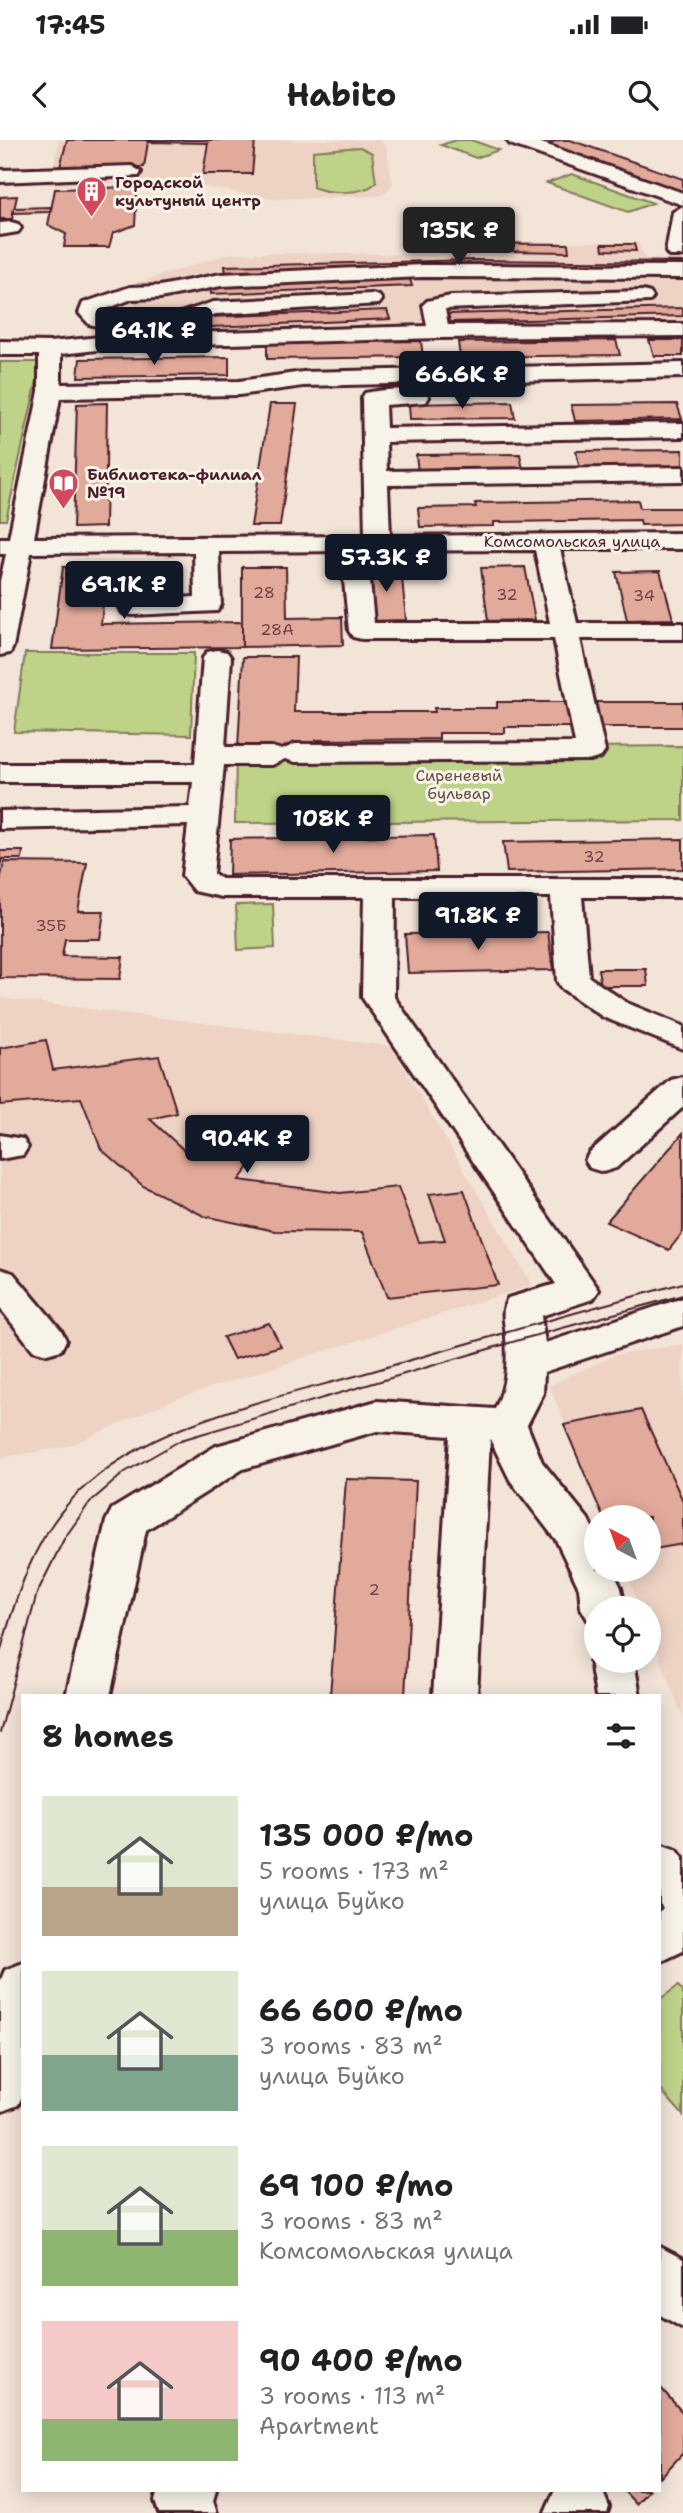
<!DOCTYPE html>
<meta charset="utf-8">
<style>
body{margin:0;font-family:"Shantell Sans",sans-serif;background:#f2f2f2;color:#202124;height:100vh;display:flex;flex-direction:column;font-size:26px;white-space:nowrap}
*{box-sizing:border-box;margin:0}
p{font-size:23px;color:#757577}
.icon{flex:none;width:38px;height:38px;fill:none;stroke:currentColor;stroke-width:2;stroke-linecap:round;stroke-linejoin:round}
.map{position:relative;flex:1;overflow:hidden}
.side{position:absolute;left:21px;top:1554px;width:640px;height:798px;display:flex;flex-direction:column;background:#fff;border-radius:0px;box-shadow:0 4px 18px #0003}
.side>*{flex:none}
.needle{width:46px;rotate:319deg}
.buttons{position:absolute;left:584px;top:1365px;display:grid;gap:14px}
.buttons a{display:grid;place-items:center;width:77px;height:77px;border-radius:50%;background:#fff;box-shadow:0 4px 18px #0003;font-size:35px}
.price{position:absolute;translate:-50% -60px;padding:0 16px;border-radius:7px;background:#111827;color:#fff;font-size:23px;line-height:46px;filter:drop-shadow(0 2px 4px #0008)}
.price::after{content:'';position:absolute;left:50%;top:42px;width:21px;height:16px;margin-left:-10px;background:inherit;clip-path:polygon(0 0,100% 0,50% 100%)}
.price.on{background:#222;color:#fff}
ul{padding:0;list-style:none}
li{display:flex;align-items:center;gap:21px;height:175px;padding:0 21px}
li span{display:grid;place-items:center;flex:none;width:196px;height:140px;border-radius:0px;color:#555}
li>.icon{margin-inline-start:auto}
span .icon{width:84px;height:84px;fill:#fffc;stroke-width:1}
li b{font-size:30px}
h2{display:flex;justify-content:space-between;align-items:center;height:84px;padding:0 21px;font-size:30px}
.status{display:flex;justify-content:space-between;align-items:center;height:49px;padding:0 35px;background:#fff;direction:ltr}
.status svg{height:19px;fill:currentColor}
header{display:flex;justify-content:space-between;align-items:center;height:91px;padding:0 21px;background:#fff;font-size:32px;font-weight:700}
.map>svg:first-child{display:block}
</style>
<div class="status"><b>17:45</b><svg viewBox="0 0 49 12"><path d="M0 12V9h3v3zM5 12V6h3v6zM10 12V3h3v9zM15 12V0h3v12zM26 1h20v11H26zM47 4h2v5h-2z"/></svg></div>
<header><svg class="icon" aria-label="back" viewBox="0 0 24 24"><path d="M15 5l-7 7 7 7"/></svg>Habito<svg class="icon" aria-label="search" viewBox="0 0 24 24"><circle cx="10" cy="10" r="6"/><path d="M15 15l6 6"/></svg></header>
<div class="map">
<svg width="683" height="2373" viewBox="0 0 683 2373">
<rect width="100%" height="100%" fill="#f3e4d8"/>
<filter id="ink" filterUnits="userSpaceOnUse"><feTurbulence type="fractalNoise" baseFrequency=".0143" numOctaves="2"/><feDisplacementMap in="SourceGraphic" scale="14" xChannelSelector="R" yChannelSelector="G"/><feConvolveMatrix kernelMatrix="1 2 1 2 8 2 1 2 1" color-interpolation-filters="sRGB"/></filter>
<g filter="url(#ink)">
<g fill="#eed3c5">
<path d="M 59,0 L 380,0 L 386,6 L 393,44 L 385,53 L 377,56 L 275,59 L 182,43 L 49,45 Z"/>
<path d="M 412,101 L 638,102 L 646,119 L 683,120 L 683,182 L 182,195 L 140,179 L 128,146 L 231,113 L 408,114 Z"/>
<path d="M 0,858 L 391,906 L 532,1145 L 172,1260 L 69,1306 L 0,1318 Z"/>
<path d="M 683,1204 L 683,1578 L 649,1491 L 649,1468 L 640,1468 L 625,1430 L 649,1430 L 649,1377 L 603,1377 L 549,1245 L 614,1215 Z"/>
</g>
<g fill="#bed388" stroke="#84795a" stroke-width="2">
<path d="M 456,0 L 471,0 L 499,10 L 476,18 L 441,5 Z"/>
<path d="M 360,7 L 372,13 L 376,43 C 362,55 329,54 313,47 L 313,11 Z"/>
<path d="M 572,34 L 653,63 L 628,72 L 547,43 Z"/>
<path d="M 0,222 L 41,222 L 6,380 L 0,380 Z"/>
<path d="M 25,513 L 194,513 L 191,595 L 14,592 Z"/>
<path d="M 683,606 L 683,680 L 235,683 L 236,610 Z"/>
<path d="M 273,764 L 275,808 L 238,810 L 236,765 Z"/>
<path d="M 678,1846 L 683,1851 L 683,1975 L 660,1949 L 660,1859 Z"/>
</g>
<g fill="#e2aa9a" stroke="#4a1f2b" stroke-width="2">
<path d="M 67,0 L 255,0 L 252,34 L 203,34 L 208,3 L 148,2 L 144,27 L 60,27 Z"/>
<path d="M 559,0 L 570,0 L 683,39 L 683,55 L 543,5 Z"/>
<path d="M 137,47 L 135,85 L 113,93 L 109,107 L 64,107 L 66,94 L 48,85 L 55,49 Z"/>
<path d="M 17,56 L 12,79 L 0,79 L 0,57 Z"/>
<path d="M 51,67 L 50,72 L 13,73 L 14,68 Z"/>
<path d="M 418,103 L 568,104 L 569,112 L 418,110 Z"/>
<path d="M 602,104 L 634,104 L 636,111 L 603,110 Z"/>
<path d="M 475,120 L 683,122 L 683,131 L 226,134 L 225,126 Z"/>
<path d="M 410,139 L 412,146 L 211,154 L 210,146 Z"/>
<path d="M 683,168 L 683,176 L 450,182 L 448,174 Z"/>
<path d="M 387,170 L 390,179 L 211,187 L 209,177 Z"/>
<path d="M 616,200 L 620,215 L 460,217 L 458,202 Z"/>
<path d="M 649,200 L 683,200 L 683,216 L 654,216 Z"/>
<path d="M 421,201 L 423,217 L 267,219 L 267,203 Z"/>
<path d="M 229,217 L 229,235 L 78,237 L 80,219 Z"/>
<path d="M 512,262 L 515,278 L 410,279 L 409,264 Z"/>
<path d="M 107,263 L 105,387 L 73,388 L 77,264 Z"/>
<path d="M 270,264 L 297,264 L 280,386 L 251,386 Z"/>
<path d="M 677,264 L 682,279 L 575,281 L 571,265 Z"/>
<path d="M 683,310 L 683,327 L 580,329 L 576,311 Z"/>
<path d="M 520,314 L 523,330 L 418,332 L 416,315 Z"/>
<path d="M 638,360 L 640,368 L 683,368 L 683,384 L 641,385 L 640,380 L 494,382 L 494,386 L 420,387 L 418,368 L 476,367 L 475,363 Z"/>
<path d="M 63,427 L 107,427 L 101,484 L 242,482 L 242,507 L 52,509 Z"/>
<path d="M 242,427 L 286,427 L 287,478 L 342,477 L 343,505 L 242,507 Z"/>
<path d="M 366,427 L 401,427 L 406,480 L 370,481 Z"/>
<path d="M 525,427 L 535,480 L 488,481 L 481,428 Z"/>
<path d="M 660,431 L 673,479 L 627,480 L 616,432 Z"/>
<path d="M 243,517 L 296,517 L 294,572 L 435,572 L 434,568 L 497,568 L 497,562 L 683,562 L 683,587 L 505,587 L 505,593 L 439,593 L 439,599 L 316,600 L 315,608 L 238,608 Z"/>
<path d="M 434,695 L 437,731 L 229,735 L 230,699 Z"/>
<path d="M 683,699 L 683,729 L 507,732 L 503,702 Z"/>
<path d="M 0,711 L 23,711 L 22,719 L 2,719 L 0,726 Z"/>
<path d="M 4,722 L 87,723 L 78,771 L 104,771 L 100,799 L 65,799 L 62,816 L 123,817 L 120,839 L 0,838 L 0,741 Z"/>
<path d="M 548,792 L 553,830 L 408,833 L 405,794 Z"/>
<path d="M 598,829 L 646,829 L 648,846 L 601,846 Z"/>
<path d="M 46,900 L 53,930 L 159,916 L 177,973 L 150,979 L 187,1013 L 199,1000 L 252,1023 L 239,1040 L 340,1053 L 398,1047 L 419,1102 L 445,1100 L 429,1054 L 464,1050 L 498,1145 L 387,1157 L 362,1092 L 275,1091 L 204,1076 L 143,1046 L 101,1009 L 81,958 L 0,965 L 0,908 Z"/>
<path d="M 683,993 L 683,1092 L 669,1110 L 606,1082 Z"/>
<path d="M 269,1183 L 281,1206 L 234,1219 L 223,1197 Z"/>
<path d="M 641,1270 L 683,1361 L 683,1404 L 649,1410 L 649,1377 L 603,1377 L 564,1285 Z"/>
<path d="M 346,1339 L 416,1341 L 405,1556 L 330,1556 Z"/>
<path d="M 660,2247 L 683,2273 L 683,2313 L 660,2338 Z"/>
<path d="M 623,2350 L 649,2350 L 636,2364 Z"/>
</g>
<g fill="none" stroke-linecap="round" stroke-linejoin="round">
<defs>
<g id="minor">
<path d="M 507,0 L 533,0 L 683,53 L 683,65 L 510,4 Z"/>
<path d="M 132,26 L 141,32 L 139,36 L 0,42 L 0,30 Z"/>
<path d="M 683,66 L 683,116 L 669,116 L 666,112 L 673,72 Z"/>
<path d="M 11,82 L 18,84 L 21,88 L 18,92 L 0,95 L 0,83 Z"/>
<path d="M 422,125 L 683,126 L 683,138 L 422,137 L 221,146 L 160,158 L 132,159 L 101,171 L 159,189 L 156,185 L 159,180 L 213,162 L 372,154 L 379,156 L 382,160 L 379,164 L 216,174 L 180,187 L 185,193 L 427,186 L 423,165 L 427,161 L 451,156 L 643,151 L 650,153 L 653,157 L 650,161 L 445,169 L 448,185 L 683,184 L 683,196 L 439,198 L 124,207 L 61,214 L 61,244 L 239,241 L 303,232 L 683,223 L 683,237 L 303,246 L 239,255 L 60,258 L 34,398 L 365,396 L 362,258 L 365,253 C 383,249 408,248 426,252 L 429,257 L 426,262 L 385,265 L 386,288 L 683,283 L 683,297 L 386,302 L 387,331 L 683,327 L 683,341 L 388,345 L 390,396 L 683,393 L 683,409 L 560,409 L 577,483 L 683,483 L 683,499 L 580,499 L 605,611 L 601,617 L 591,620 L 295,622 L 285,619 L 272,625 L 224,625 L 213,734 L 222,739 L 683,739 L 683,757 L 582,757 L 589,837 L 627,863 L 683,886 L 683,909 L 603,877 L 561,848 L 557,841 L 551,757 L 395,757 L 394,857 L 599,1150 L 593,1159 L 541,1176 L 545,1203 L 683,1158 L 683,1186 L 544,1232 L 543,1254 L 527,1285 L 542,1322 L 588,1379 L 597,1397 L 597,1430 L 613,1430 L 621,1448 L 625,1468 L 597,1468 L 597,1483 L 588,1480 L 581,1468 L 579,1448 L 556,1400 L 510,1340 L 490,1299 L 477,1556 L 433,1556 L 450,1296 L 377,1291 L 243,1329 L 146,1390 L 110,1556 L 66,1556 L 106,1381 L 112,1369 L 216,1306 L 377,1261 L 495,1269 C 506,1248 508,1220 506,1197 C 505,1182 500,1172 508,1158 L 556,1144 L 362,857 L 364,757 L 222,757 L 194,751 L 182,736 L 188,685 L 0,689 L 0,671 L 190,667 L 193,642 L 0,642 L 0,624 L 195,624 L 203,518 L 207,512 L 217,510 L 227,512 L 231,518 L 225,607 L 272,607 L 282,610 L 295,604 L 575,603 L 554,499 L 362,499 L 353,497 L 349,491 L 343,431 L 347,426 L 356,423 L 365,426 L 369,431 L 374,483 L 550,483 L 535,410 L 219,412 L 221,465 L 217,471 L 132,475 L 123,473 L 119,467 L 123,461 L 195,457 L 194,412 L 31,413 L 13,507 L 10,513 L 0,515 L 0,441 L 6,414 L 0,414 L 0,398 L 9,398 L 39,251 L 39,215 L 0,215 L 0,201 L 50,202 L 130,194 L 89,184 L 79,173 L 83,163 L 130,147 L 160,146 L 221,134 Z"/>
<path d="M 683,937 L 683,967 L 616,1028 L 603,1032 L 590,1028 L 585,1020 L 590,1012 L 671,940 Z"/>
<path d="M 0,995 L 23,999 L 28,1007 L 23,1015 L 0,1019 Z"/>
<path d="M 0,1129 L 13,1133 L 61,1190 L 66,1200 L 61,1210 L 47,1214 L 33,1210 L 0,1168 Z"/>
<path d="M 596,1508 L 597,1521 L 634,1521 L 640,1556 L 596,1556 L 590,1521 Z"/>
<path d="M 660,1704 L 677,1710 L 683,1718 L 683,1811 L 660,1822 L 660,1771 L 663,1768 L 660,1764 Z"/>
<path d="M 23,1823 L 23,1954 L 18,1965 L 0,1972 L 0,1842 L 5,1830 Z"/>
<path d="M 660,2107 L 683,2119 L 683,2188 L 660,2175 Z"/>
<path d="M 158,2350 L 216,2350 L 213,2361 L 217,2373 L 159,2373 L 155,2361 Z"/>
<path d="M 555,2350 L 602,2350 L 609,2367 L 607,2373 L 545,2373 Z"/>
</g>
</defs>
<use href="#minor" stroke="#4a1f2b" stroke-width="6"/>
<use href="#minor" fill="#f7f3e8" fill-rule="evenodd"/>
<g stroke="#4a1f2b" stroke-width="2">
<path d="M 0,1513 C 16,1456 34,1396 78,1353 C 152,1280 276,1259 373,1231 C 476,1201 579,1171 683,1143"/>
<path d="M 0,1593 L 37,1453 L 64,1399 L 90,1362 L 125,1332 L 181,1300 L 526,1198 L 683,1155"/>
</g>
</g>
</g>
<defs>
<symbol id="building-pin" viewBox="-11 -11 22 30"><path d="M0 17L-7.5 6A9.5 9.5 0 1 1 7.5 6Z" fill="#d1495b" stroke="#f7f3e8"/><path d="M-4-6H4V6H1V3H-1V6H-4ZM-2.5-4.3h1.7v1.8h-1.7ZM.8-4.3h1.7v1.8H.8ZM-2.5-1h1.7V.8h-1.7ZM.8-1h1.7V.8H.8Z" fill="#fff"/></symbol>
<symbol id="library-pin" viewBox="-11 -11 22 30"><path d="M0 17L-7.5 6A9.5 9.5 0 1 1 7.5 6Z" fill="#d1495b" stroke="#f7f3e8"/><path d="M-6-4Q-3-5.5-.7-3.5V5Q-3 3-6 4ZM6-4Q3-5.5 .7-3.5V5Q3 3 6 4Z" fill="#fff"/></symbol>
</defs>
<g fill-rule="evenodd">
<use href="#building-pin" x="74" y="34" width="35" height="47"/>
<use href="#library-pin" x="46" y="326" width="35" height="47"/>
</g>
<g text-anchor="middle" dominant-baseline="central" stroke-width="6" stroke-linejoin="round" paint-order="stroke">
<g font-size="16" font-weight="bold" fill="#4a1f2b" stroke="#f7f3e8" text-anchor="start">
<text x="115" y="42">Городской<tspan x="115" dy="18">культуный центр</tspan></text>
<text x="87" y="334">Библиотека-филиал<tspan x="87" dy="18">№19</tspan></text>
</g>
<g font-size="16" fill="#4a1f2b" stroke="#f7f3e8">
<text x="572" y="401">Комсомольская улица</text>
</g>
<g font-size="16" fill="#704247">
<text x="264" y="452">28</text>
<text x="507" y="454">32</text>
<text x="644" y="455">34</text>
<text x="277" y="489">28А</text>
<text x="594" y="716">32</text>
<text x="51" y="785">35Б</text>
<text x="374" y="1449">2</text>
</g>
<g font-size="16" fill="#674c42" stroke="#f7f3e8">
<text x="459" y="635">Сиреневый<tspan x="459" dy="18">бульвар</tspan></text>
</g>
</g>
</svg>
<div class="buttons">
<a><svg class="needle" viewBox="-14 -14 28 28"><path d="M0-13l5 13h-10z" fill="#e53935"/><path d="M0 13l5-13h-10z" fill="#757577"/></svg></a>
<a><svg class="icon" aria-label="locate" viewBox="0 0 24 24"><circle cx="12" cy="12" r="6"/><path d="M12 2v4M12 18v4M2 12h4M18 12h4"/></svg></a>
</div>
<b class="price on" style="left:459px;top:127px">135K ₽</b>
<b class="price" style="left:154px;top:227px">64.1K ₽</b>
<b class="price" style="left:462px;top:271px">66.6K ₽</b>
<b class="price" style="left:386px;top:454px">57.3K ₽</b>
<b class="price" style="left:124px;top:481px">69.1K ₽</b>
<b class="price" style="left:333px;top:715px">108K ₽</b>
<b class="price" style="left:478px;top:812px">91.8K ₽</b>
<b class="price" style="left:247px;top:1035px">90.4K ₽</b>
<section class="side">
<h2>8 homes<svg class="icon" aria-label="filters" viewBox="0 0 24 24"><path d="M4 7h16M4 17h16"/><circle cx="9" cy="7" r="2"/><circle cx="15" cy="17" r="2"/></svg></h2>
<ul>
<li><span style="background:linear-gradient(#dfe7d0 65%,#b9a48a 0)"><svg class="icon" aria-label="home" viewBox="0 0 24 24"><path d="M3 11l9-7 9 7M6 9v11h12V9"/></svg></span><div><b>135 000 ₽/mo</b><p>5 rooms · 173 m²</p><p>улица Буйко</p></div></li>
<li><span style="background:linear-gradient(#dfe7d0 60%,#7fa58c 0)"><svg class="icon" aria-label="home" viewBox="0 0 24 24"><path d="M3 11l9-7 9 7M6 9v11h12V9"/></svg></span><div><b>66 600 ₽/mo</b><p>3 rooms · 83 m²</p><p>улица Буйко</p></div></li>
<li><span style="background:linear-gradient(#dfe7d0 60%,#8fb573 0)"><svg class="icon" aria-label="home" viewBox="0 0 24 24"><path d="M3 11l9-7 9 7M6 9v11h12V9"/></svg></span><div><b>69 100 ₽/mo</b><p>3 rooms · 83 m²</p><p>Комсомольская улица</p></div></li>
<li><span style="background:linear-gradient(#f6c9c9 70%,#8fb573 0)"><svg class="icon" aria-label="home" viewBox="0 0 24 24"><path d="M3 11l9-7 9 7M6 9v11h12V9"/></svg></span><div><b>90 400 ₽/mo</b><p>3 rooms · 113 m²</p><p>Apartment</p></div></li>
</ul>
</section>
</div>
